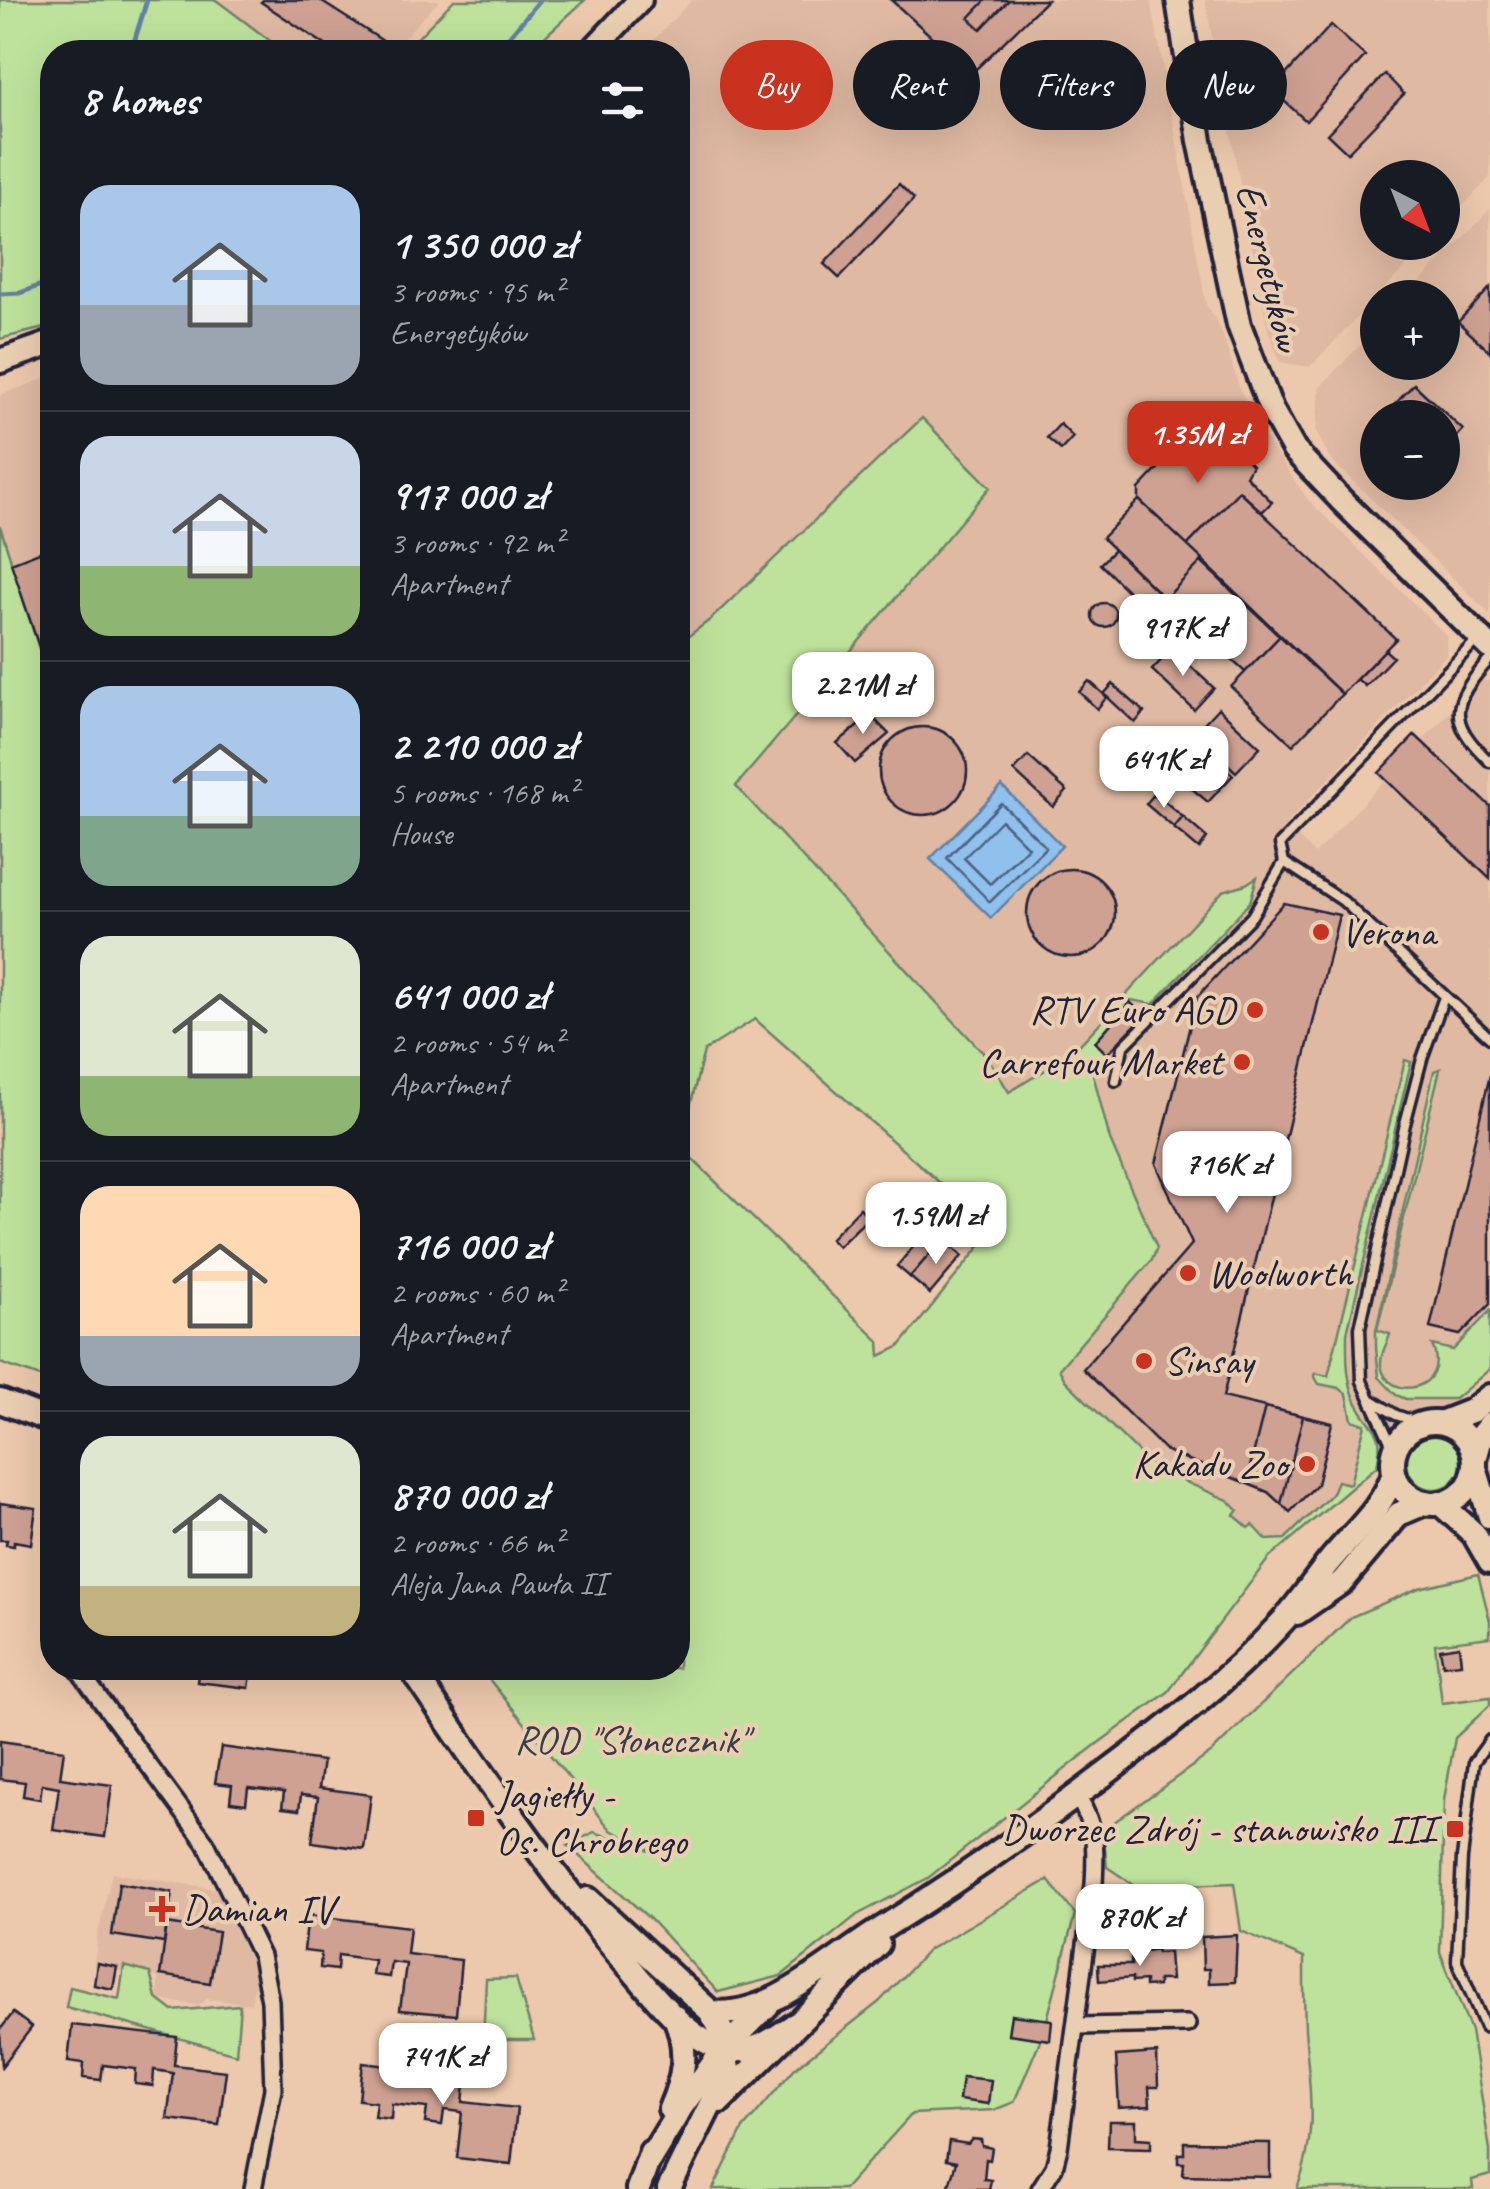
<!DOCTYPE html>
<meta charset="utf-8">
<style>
body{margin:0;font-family:Caveat,sans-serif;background:#242831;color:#f1f3f6;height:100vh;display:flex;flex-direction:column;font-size:38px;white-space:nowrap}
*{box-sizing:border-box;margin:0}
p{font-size:32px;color:#9ea1a6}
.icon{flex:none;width:55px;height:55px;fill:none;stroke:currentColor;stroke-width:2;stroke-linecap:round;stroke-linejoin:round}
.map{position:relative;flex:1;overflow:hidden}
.panel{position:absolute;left:40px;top:40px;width:650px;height:1640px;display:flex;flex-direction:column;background:#171b24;border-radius:40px;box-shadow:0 10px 40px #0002}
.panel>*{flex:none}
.top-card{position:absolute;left:720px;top:40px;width:620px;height:90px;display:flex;gap:20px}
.needle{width:65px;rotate:138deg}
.tools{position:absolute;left:1360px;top:160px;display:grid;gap:20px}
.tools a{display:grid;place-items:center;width:100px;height:100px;border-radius:50%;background:#171b24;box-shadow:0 10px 40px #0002;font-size:50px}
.price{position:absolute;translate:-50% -85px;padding:0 22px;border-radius:20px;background:#fff;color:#222;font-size:32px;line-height:65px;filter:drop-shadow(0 2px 5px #0008)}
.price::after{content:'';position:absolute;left:50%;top:60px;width:30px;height:22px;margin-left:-15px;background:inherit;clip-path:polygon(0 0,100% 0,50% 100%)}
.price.on{background:#c8321e;color:#fff}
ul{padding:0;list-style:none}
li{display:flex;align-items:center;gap:30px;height:250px;padding:0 40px}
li+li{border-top:2px solid #363941}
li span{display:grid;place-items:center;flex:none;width:280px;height:200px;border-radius:30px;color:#555}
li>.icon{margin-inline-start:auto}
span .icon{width:120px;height:120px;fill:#fffc;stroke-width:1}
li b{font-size:42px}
h2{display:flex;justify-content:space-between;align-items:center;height:120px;padding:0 40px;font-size:42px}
.chip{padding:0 35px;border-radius:45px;background:#171b24;box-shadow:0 10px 40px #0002;font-size:35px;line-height:90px}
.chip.on{background:#c8321e;color:#fff}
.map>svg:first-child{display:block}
</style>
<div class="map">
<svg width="1490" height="2189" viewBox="0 0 1490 2189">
<rect width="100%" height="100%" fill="#ecc8ac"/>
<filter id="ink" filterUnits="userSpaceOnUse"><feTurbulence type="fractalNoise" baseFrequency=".01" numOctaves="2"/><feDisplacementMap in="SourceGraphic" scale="20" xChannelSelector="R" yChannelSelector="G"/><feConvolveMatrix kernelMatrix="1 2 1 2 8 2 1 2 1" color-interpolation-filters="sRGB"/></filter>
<g filter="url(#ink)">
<g fill="#dfb9a2" fill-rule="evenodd">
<path d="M 216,0 L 440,0 L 390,52 L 285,52 Z"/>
<path d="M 692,0 L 891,0 L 972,72 L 1047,0 L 1151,0 L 1206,304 L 1221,330 L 1240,389 L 1256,424 L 1308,500 L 1446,635 L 1446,655 L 1285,825 L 1315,854 L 1479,681 L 1490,681 L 1490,1369 L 1269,1558 L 1147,1481 L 1037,1371 L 1069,1055 L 1009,1092 L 988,1058 L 736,786 L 990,487 L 711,619 L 678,644 L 678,52 L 642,52 Z"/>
<path d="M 1205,0 L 1490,0 L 1490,177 L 1443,227 L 1442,178 L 1378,178 L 1378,242 L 1428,243 L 1310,367 L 1280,362 L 1268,330 Z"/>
<path d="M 1490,209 L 1490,614 L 1330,459 L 1316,431 L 1320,387 L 1377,327 L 1378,362 L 1442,362 L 1442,298 L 1406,297 ZM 1378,418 L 1442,418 L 1442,482 L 1378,482 Z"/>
<path d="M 52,376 L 52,689 L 0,526 L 0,395 Z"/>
<path d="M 112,1873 L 217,1889 L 250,1960 L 255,1983 L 251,2004 L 207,1999 L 198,2005 L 158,2000 L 158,1977 L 94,1967 L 97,1938 Z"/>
</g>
<g fill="#bee29c" stroke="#70826c" stroke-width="2.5" fill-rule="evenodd">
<path d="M 0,0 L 216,0 L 285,52 L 52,52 L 52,326 L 0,339 Z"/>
<path d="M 454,0 L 585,0 L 528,52 L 404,52 Z"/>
<path d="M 922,418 L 990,487 L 736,786 L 988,1058 L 1009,1092 L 1070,1055 L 1223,891 L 1246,884 L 1257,877 L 1250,902 L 1153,1004 L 1131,1000 L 1095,1042 L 1107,1054 L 1092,1070 L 1110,1140 L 1157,1248 L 1152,1260 L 1059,1369 L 1065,1380 L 1155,1469 L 1228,1500 L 1238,1510 L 1234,1515 L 1249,1528 L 1253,1525 L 1267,1540 L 1285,1539 L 1331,1495 L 1337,1481 L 1350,1484 L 1365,1424 L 1352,1420 L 1347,1394 L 1339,1388 L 1319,1384 L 1315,1377 L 1315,1373 L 1328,1376 L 1405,1060 L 1411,1062 L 1347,1333 C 1347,1356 1346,1378 1355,1399 C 1369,1432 1386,1423 1377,1466 L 1269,1558 L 1168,1692 L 1093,1747 L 928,1878 L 857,1915 L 781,1976 L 718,1992 L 650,1919 L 568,1846 L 594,1832 L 659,1854 L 611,1830 L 480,1668 L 678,1668 L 678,644 L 711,619 ZM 755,1019 L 993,1230 L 899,1347 L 880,1356 L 879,1341 L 680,1147 L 704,1051 Z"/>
<path d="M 0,526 L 52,689 L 52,1381 L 0,1363 Z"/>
<path d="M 1440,1069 L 1377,1330 L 1390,1334 C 1387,1345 1380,1353 1381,1365 C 1387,1404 1452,1390 1432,1345 L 1453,1350 L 1490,1311 L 1490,1369 L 1455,1399 L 1406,1399 L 1396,1395 L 1379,1377 L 1376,1348 L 1376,1331 L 1434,1071 Z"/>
<circle cx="1434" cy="1462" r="27"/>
<path d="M 1478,1574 L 1490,1621 L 1490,1637 L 1435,1644 L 1442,1703 L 1490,1697 L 1490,1705 L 1455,1738 L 1444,1800 L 1440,1952 L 1471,2031 L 1490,2150 L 1490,2175 L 1472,2180 L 1473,2189 L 1297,2189 C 1319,2130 1309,2089 1305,2028 C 1304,2005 1304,1981 1304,1958 L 1241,1931 L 1234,1883 L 1137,1887 L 1107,1867 L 1103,1830 L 1212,1752 L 1351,1617 L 1419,1588 Z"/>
<path d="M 1048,1880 L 1075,1914 L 1044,2031 L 1014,2102 L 994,2110 L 912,2114 L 844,2189 L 713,2189 L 743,2129 L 795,2068 L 879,2002 L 928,1950 Z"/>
<path d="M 124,1966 L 150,1973 L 156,1998 L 173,2011 L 240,2005 L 236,2054 L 66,2007 L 70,1987 L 119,1999 Z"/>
<path d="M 516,1978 L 534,2040 L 483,2040 L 486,1979 Z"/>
</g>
<path fill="#8fc1ec" stroke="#6381a5" stroke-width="2.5" d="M 1002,786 L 1062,846 L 991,918 L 930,859 Z"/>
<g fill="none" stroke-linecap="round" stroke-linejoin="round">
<g stroke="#4e6282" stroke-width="2.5">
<path d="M 1001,803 L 1046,847 L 990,902 L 947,858 Z"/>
<path d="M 1001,820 L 1028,847 L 990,884 L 964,858 Z"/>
</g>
<g stroke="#6381a5" stroke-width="5">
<path d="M 131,52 L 147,0"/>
<path d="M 496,52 L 540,0"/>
<path d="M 0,294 L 20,293 L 52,281"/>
</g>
</g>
<g fill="#cea192" stroke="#22223b" stroke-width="2.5">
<path d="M 263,0 L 319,0 L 400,52 L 336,52 L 261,2 Z"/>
<path d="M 891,0 L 1047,0 L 972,73 Z"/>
<path d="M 986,0 L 1009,0 L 981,29 L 969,18 Z"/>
<path d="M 1331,25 L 1365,56 L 1306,121 L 1272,90 Z"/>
<path d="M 889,47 L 915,75 L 906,83 L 889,67 L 886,71 L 876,61 Z"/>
<path d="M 945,69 L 958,80 L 942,98 L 929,86 Z"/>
<path d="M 1385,74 L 1404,94 L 1347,153 L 1327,134 Z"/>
<path d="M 899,184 L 914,199 L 839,278 L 824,264 Z"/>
<path d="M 1490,288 L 1490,352 L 1458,322 Z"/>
<path d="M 1414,384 L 1463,430 L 1442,452 L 1442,418 L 1382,418 Z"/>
<path d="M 1060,424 L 1073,437 L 1061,450 L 1047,438 Z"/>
<path d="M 1197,431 L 1213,446 L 1225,439 L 1252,465 L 1246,476 L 1272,502 L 1262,512 L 1239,491 L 1187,546 L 1139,500 L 1139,489 L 1167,459 L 1160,453 L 1167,446 L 1176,452 Z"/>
<path d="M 1239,491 L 1396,639 L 1342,694 L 1187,546 Z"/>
<path d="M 1139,500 L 1203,560 L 1165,599 L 1102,538 Z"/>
<path d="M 52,547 L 52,686 L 11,563 Z"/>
<path d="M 1114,550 L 1165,599 L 1151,614 L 1100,564 Z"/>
<path d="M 1201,562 L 1280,636 L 1245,672 L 1165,599 Z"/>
<circle cx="1104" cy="615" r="12"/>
<path d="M 1280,636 L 1342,694 L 1293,745 L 1231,687 Z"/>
<path d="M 1172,649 L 1214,688 L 1194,710 L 1152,670 Z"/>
<path d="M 1385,650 L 1393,657 L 1365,686 L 1357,679 Z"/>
<path d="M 1089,681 L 1107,697 L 1097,709 L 1079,692 Z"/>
<path d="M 1113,684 L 1144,712 L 1135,723 L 1104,694 Z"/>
<path d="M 863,708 L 889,734 L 855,763 L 837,743 L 864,721 L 857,713 Z"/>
<path d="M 1218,708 L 1260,747 L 1236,772 L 1195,733 Z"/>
<circle cx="923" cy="771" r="44"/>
<path d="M 1415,735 L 1490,806 L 1490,879 L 1379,773 Z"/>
<path d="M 1192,736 L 1233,775 L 1208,802 L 1167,768 L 1169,766 L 1166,763 Z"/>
<path d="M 1028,756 L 1067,791 L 1053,807 L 1014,771 Z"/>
<path d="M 1155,793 L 1183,817 L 1174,828 L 1146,804 Z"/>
<path d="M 1183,817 L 1207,838 L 1199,849 L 1174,828 Z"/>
<circle cx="1071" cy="913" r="44"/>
<path d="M 1284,903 L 1339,915 L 1223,1397 L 1332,1423 L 1317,1484 L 1290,1512 L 1268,1492 L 1166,1451 L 1083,1369 L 1192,1244 L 1156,1164 L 1197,997 Z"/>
<path d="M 1130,1002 L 1144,1016 L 1107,1054 L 1095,1042 Z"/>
<path d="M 1490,1075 L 1490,1304 L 1460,1335 L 1430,1328 Z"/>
<path d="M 860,1208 L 869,1217 L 838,1247 L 830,1239 Z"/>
<path d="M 929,1228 L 943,1239 L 910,1277 L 897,1266 Z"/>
<path d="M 943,1239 L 962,1256 L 930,1294 L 910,1277 Z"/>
<path d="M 1265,1407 L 1303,1416 L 1281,1504 L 1268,1492 L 1246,1483 Z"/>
<path d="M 0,1503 L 36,1508 L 31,1544 L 14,1541 L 14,1546 L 6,1545 L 7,1540 L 0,1540 Z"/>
<path d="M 1459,1646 L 1461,1663 L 1443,1665 L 1440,1649 Z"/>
<path d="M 199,1668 L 252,1668 L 249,1688 L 197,1682 Z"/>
<path d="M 0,1741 L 64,1750 L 60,1778 L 112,1785 L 105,1837 L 53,1830 L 59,1787 L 42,1784 L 40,1799 L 23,1796 L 25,1782 L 0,1779 Z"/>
<path d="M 221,1747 L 323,1761 L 319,1788 L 371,1795 L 364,1849 L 312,1842 L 318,1797 L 301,1795 L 299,1810 L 282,1808 L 284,1792 L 248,1788 L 246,1804 L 230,1802 L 232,1785 L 215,1783 Z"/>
<path d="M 119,1883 L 172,1892 L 164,1943 L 112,1935 Z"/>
<path d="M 308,1915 L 410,1927 L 407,1954 L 461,1960 L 456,2015 L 400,2010 L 406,1964 L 391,1962 L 389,1977 L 372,1975 L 374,1960 L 338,1955 L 337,1970 L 320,1968 L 321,1953 L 304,1951 Z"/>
<path d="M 167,1924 L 218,1932 L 210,1983 L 160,1975 Z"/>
<path d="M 1237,1935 L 1235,1982 L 1209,1983 L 1209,1969 L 1203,1969 L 1202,1937 Z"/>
<path d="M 1156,1949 L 1157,1953 L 1169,1952 L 1171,1980 L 1158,1980 L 1158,1986 L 1145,1987 L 1145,1981 L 1132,1982 L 1132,1978 L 1099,1981 L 1098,1965 L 1131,1965 L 1131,1954 Z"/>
<path d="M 97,1963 L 117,1967 L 113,1989 L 94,1985 Z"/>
<path d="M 13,2013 L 32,2027 L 2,2066 L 0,2030 Z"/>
<path d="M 1011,2015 L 1052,2020 L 1050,2040 L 1008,2034 Z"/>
<path d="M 72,2025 L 177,2037 L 174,2065 L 226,2071 L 219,2125 L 167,2119 L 173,2073 L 154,2070 L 153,2086 L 135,2084 L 136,2069 L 103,2065 L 101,2080 L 83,2078 L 84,2063 L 68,2061 Z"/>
<path d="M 1157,2053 L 1158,2087 L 1149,2087 L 1150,2106 L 1119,2108 L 1116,2056 Z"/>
<path d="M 363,2063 L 466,2075 L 463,2102 L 517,2108 L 511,2164 L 457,2158 L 462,2112 L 444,2110 L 442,2125 L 425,2123 L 427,2108 L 392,2104 L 391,2119 L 374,2117 L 376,2102 L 359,2100 Z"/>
<path d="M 962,2077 L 991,2080 L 988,2104 L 959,2100 Z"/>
<path d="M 1109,2121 L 1136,2121 L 1136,2138 L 1151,2139 L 1151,2148 L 1108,2147 Z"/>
<path d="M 972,2139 L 981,2140 L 982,2146 L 992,2148 L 990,2160 L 986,2159 L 984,2179 L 991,2180 L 989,2189 L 948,2189 L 956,2162 L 946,2160 L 949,2141 L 968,2144 Z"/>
<path d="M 1184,2142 L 1270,2143 L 1270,2177 L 1183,2175 L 1184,2163 L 1178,2163 L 1178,2154 L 1184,2154 Z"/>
</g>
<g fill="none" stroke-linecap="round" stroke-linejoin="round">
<defs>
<g id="lane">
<path d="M 1477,640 L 1280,844 L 1284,862 L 1343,901 L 1490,1038"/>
<path d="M 1490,659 C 1451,703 1446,720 1490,762"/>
<path d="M 1116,1081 L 1123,1047 L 1252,916 L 1284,862"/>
<path d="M 1372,1400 L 1396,1415 L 1420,1423"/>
<path d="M 1394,1450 L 1362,1381 L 1360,1328 L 1405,1124 L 1422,1059 L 1444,997"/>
<path d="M 1490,1740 L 1474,1762 L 1462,1858 L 1457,1961 L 1485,2027 L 1490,2029"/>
</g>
<g id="street">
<path d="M 77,1668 L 206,1843 L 261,1956 L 270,2001 L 273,2089 L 253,2189"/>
<path d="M 1077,2026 L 1187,2024"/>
<path d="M 1040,2189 L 1054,2167 L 1059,2148 L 1094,1884 C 1096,1847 1097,1829 1077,1796"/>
</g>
<g id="secondary">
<path d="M 1178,0 L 1200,141 L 1239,325 L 1271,409 L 1294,450 L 1342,501 L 1490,647"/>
<path d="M 591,52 L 640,0"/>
<path d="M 0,361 L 52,343"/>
<path d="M 0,1401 L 52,1421"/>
<circle cx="1434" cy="1463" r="41"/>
<path d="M 1443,1422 L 1471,1411 L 1490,1396"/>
<path d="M 1475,1460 L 1482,1434 L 1490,1424"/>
<path d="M 1475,1468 L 1490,1517"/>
<path d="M 1440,1503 L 1474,1534 L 1490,1562"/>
<path d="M 1297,1613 L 1342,1582 L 1399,1514 L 1425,1503"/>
<path d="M 411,1668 C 480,1770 548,1871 628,1965 C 651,1992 689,2042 725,2049 C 754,2055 772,2040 794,2025"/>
<path d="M 588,1899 L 711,2012 L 722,2032 L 728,2069 L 669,2189"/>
<path d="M 711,2012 C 768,2020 831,1960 878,1931 C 957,1882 1034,1828 1109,1771 C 1169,1726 1230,1679 1281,1623 C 1298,1605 1312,1583 1328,1563 C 1353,1532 1381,1512 1394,1473"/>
<path d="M 720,2101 L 878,1944"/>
<path d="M 670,2109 C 684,2077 689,2050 675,2017"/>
<path d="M 646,2165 L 682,2106 L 724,2049 L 767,2006"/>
<path d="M 638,2189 L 651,2152"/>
</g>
</defs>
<use href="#lane" stroke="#22223b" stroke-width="15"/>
<use href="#street" stroke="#22223b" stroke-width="22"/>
<use href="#secondary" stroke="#22223b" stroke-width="30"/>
<use href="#lane" stroke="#eaceb1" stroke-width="8"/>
<use href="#street" stroke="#eaceb1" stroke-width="15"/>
<use href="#secondary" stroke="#eaceb1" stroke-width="22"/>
</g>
</g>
<g fill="#c8321e" stroke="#eaceb1" stroke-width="4">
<circle cx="1321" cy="932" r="10"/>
<circle cx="1255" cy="1010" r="10"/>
<circle cx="1242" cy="1062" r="10"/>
<circle cx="1188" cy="1273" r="10"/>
<circle cx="1144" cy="1361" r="10"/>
<circle cx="1307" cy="1464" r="10"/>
<rect x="466" y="1808" width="20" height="20" rx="5"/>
<rect x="1445" y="1819" width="20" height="20" rx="5"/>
<path d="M157 1894h10v10h10v10h-10v10h-10v-10h-10v-10h10z"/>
</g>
<g text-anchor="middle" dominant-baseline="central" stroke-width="8" stroke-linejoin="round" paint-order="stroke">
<g font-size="40" fill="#22223b" stroke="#eaceb1">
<text transform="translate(1269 267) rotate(76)">Energetyków</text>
</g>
<g font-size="40" fill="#22223b" stroke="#eaceb1" text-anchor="start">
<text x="1341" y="932">Verona</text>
<text x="1235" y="1010" text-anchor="end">RTV Euro AGD</text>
<text x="1222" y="1062" text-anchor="end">Carrefour Market</text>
<text x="1208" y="1273">Woolworth</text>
<text x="1164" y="1361">Sinsay</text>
<text x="1287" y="1464" text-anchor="end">Kakadu Zoo</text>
<text x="496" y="1795">Jagiełły -<tspan x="496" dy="46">Os. Chrobrego</tspan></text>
<text x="1435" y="1829" text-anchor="end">Dworzec Zdrój - stanowisko III</text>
<text x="182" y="1909">Damian IV</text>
</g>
<g font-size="40" fill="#393f4a" stroke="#eaceb1">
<text x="631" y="1740">ROD "Słonecznik"</text>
</g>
</g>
</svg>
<div class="tools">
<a><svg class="needle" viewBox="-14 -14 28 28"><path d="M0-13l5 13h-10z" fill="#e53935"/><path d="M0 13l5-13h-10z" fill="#9ea1a6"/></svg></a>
<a>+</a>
<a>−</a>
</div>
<b class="price on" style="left:1198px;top:486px">1.35M zł</b>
<b class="price" style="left:1183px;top:679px">917K zł</b>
<b class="price" style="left:863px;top:737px">2.21M zł</b>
<b class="price" style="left:1164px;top:811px">641K zł</b>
<b class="price" style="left:1227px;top:1216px">716K zł</b>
<b class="price" style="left:936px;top:1267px">1.59M zł</b>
<b class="price" style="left:1140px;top:1969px">870K zł</b>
<b class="price" style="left:443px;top:2108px">741K zł</b>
<div class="top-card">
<a class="chip on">Buy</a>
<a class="chip">Rent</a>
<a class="chip">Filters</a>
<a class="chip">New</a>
</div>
<section class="panel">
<h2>8 homes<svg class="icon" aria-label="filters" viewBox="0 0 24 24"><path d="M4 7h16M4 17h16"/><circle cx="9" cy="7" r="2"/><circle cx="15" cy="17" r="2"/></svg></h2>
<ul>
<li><span style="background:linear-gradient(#a9c7e8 60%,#9aa5b1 0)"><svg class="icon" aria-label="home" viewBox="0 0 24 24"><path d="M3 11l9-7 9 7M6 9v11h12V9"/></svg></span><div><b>1 350 000 zł</b><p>3 rooms · 95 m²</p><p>Energetyków</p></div></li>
<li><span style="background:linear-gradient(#c9d6e8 65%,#8fb573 0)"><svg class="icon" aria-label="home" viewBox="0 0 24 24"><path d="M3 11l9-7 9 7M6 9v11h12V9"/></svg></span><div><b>917 000 zł</b><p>3 rooms · 92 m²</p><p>Apartment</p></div></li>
<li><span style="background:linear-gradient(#a9c7e8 65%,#7fa58c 0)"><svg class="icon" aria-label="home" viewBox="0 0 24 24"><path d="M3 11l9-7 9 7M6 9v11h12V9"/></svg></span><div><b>2 210 000 zł</b><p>5 rooms · 168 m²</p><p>House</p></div></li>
<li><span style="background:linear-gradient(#dfe7d0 70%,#8fb573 0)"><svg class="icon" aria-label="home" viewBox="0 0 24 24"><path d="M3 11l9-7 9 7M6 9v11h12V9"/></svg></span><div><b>641 000 zł</b><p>2 rooms · 54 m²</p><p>Apartment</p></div></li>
<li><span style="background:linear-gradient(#ffd9b3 75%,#9aa5b1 0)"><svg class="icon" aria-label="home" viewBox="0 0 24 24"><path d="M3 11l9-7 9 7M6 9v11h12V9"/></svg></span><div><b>716 000 zł</b><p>2 rooms · 60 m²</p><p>Apartment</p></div></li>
<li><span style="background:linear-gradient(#dfe7d0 75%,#c2b280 0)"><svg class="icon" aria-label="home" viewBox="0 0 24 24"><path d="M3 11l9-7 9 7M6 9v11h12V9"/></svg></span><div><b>870 000 zł</b><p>2 rooms · 66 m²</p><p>Aleja Jana Pawła II</p></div></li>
</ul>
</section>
</div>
